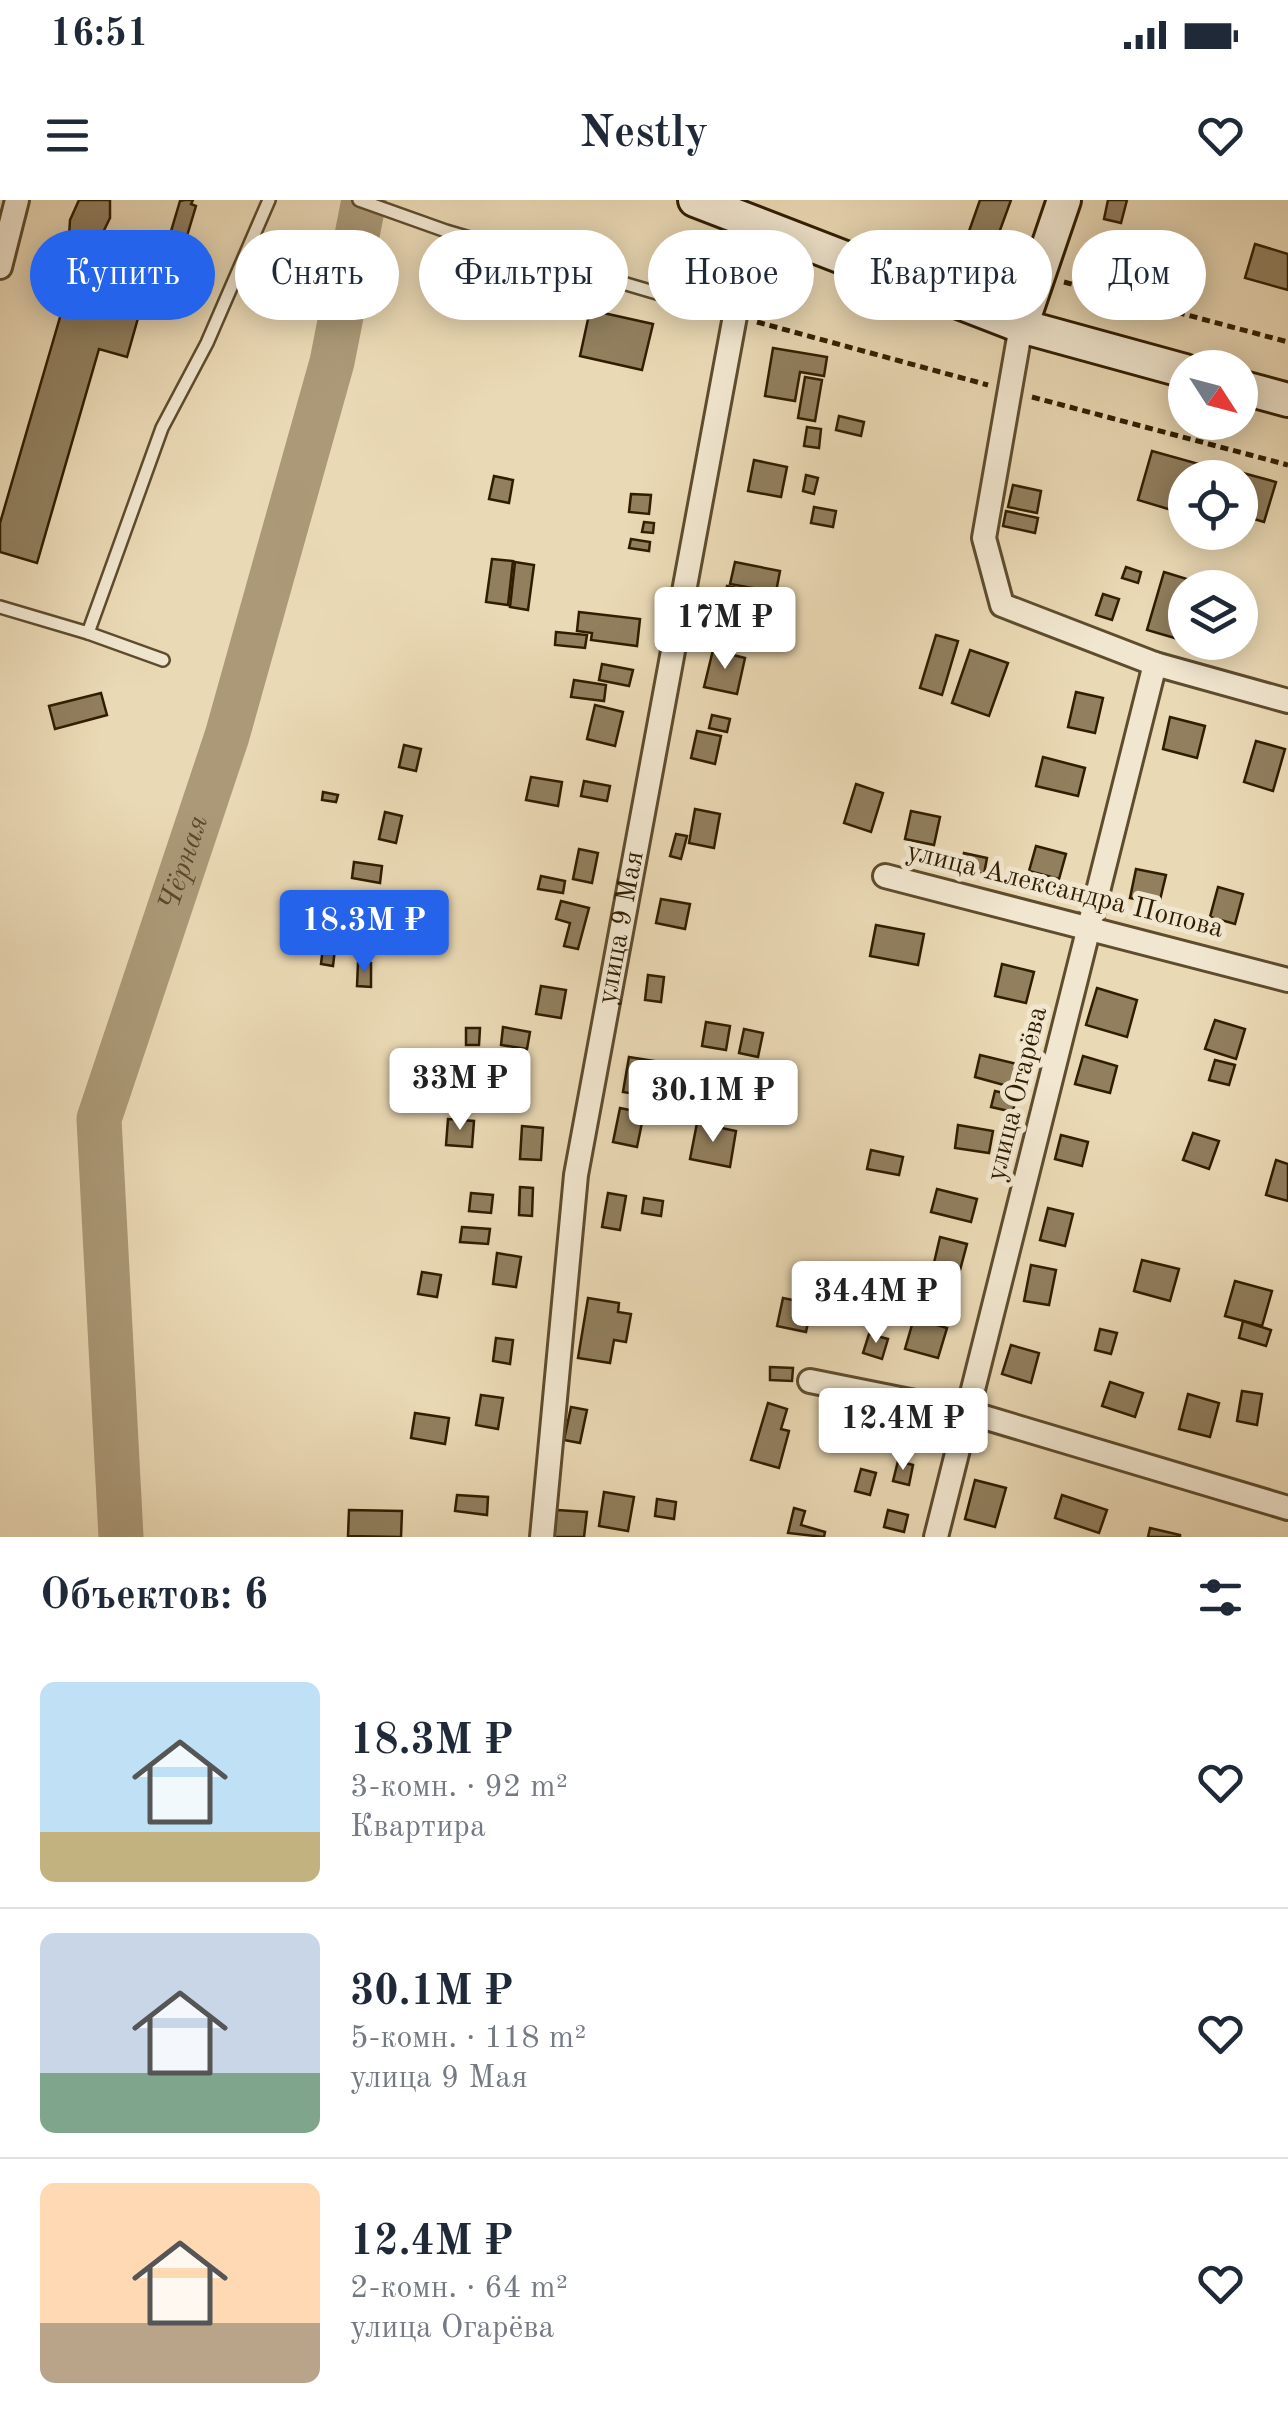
<!DOCTYPE html>
<html lang="ru">
<meta charset="utf-8">
<style>
body{margin:0;font-family:"Old Standard TT",serif;background:#f6f6f7;color:#1f2937;height:100vh;display:flex;flex-direction:column;font-size:38px;white-space:nowrap}
*{box-sizing:border-box;margin:0}
p{font-size:32px;color:#747a83}
.icon{flex:none;width:55px;height:55px;fill:none;stroke:currentColor;stroke-width:2;stroke-linecap:round;stroke-linejoin:round}
.map{position:relative;height:1337px;overflow:hidden}
.side{display:flex;flex-direction:column;background:#fff;flex:1}
.side>*{flex:none}
.banner{position:absolute;left:30px;top:30px;width:1230px;height:90px;display:flex;gap:20px}
.needle{width:65px;rotate:126deg}
.fabs{position:absolute;left:1168px;top:150px;display:grid;gap:20px}
.fabs a{display:grid;place-items:center;width:90px;height:90px;border-radius:50%;background:#fff;box-shadow:0 5px 25px #0003;font-size:50px}
.price{position:absolute;translate:-50% -85px;padding:0 22px;border-radius:10px;background:#fff;color:#222;font-size:32px;line-height:65px;filter:drop-shadow(0 2px 5px #0008)}
.price::after{content:'';position:absolute;left:50%;top:60px;width:30px;height:22px;margin-left:-15px;background:inherit;clip-path:polygon(0 0,100% 0,50% 100%)}
.price.selected{background:#2563eb;color:#fff}
ul{padding:0;list-style:none}
li{display:flex;align-items:center;gap:30px;height:250px;padding:0 40px}
li+li{border-top:2px solid #e0e1e3}
li span{display:grid;place-items:center;flex:none;width:280px;height:200px;border-radius:15px;color:#555}
li>.icon{margin-inline-start:auto}
span .icon{width:120px;height:120px;fill:#fffc;stroke-width:1}
li b{font-size:42px}
h2{display:flex;justify-content:space-between;align-items:center;height:120px;padding:0 40px;font-size:42px}
.tag{padding:0 35px;border-radius:45px;background:#fff;box-shadow:0 5px 25px #0003;font-size:35px;line-height:90px}
.tag.selected{background:#2563eb;color:#fff}
.status{display:flex;justify-content:space-between;align-items:center;height:70px;padding:0 50px;background:#fff;direction:ltr}
.status svg{height:28px;fill:currentColor}
header{display:flex;justify-content:space-between;align-items:center;height:130px;padding:0 40px;background:#fff;font-size:45px;font-weight:700}
.map>svg:first-child{display:block}
</style>
<div class="status"><b>16:51</b><svg viewBox="0 0 49 12"><path d="M0 12V9h3v3zM5 12V6h3v6zM10 12V3h3v9zM15 12V0h3v12zM26 1h20v11H26zM47 4h2v5h-2z"/></svg></div>
<header><svg class="icon" aria-label="menu" viewBox="0 0 24 24"><path d="M4 6h16M4 12h16M4 18h16"/></svg>Nestly<svg class="icon" aria-label="heart" viewBox="0 0 24 24"><path d="M12 20l-8-8c-3-5 5-10 8-4 3-6 11-1 8 4z"/></svg></header>
<div class="map">
<svg width="1288" height="1337" viewBox="0 0 1288 1337">
<rect width="100%" height="100%" fill="#ead9b5"/>
<filter id="stains"><feTurbulence type="fractalNoise" baseFrequency=".002" numOctaves="4"/><feColorMatrix values="0 0 0 0 .2 0 0 0 0 .09 0 0 0 0 .02 0 0 0 .5 -.17"/></filter>
<radialGradient id="worn" r=".72"><stop offset=".6" stop-color="#630" stop-opacity="0"/><stop offset="1" stop-color="#630" stop-opacity=".3"/></radialGradient>
<g fill="none" stroke-linecap="round" stroke-linejoin="round">
<path stroke="#ab9977" stroke-width="45" id="s1" d="M 121,1337 L 99,919 L 227,536 L 332,162 L 364,0"/>
</g>
<g fill="#917f5e" stroke="#301d00" stroke-width="2.5">
<path d="M 79,0 L 110,0 L 110,18 L 91,57 L 72,50 L 69,37 L 70,20 Z"/>
<path d="M 185,0 L 193,0 L 191,4 L 196,6 L 171,89 L 155,85 L 180,1 Z"/>
<path d="M 980,0 L 1011,0 L 995,44 L 968,34 Z"/>
<path d="M 1108,0 L 1127,0 L 1121,23 L 1104,19 Z"/>
<path d="M 1255,44 L 1288,54 L 1288,90 L 1245,78 Z"/>
<path d="M 70,83 L 142,104 L 127,157 L 99,149 L 37,363 L 0,352 L 0,323 Z"/>
<path d="M 590,110 L 653,124 L 642,170 L 580,156 Z"/>
<path d="M 773,148 L 827,157 L 824,176 L 800,172 L 795,201 L 765,196 Z"/>
<path d="M 805,177 L 822,180 L 815,221 L 798,218 Z"/>
<path d="M 839,216 L 864,222 L 861,236 L 836,230 Z"/>
<path d="M 807,227 L 821,229 L 819,248 L 804,246 Z"/>
<path d="M 1152,251 L 1199,264 L 1195,278 L 1185,278 L 1185,314 L 1138,300 Z"/>
<path d="M 754,260 L 787,267 L 781,297 L 748,291 Z"/>
<path d="M 1243,273 L 1276,282 L 1264,322 L 1240,315 Z"/>
<path d="M 806,275 L 818,278 L 814,294 L 803,291 Z"/>
<path d="M 494,276 L 513,280 L 509,303 L 489,299 Z"/>
<path d="M 1013,285 L 1041,291 L 1037,313 L 1008,307 Z"/>
<path d="M 631,294 L 651,295 L 649,314 L 629,312 Z"/>
<path d="M 814,307 L 836,311 L 833,327 L 811,323 Z"/>
<path d="M 1006,311 L 1038,318 L 1035,333 L 1003,326 Z"/>
<path d="M 644,322 L 654,323 L 653,333 L 642,332 Z"/>
<path d="M 631,339 L 650,342 L 649,351 L 629,348 Z"/>
<path d="M 492,359 L 513,361 L 508,405 L 486,402 Z"/>
<path d="M 515,362 L 534,365 L 528,410 L 510,407 Z"/>
<path d="M 735,362 L 780,371 L 776,392 L 730,384 Z"/>
<path d="M 1126,367 L 1141,372 L 1138,383 L 1122,378 Z"/>
<path d="M 1164,372 L 1187,379 L 1178,408 L 1185,410 L 1185,441 L 1147,430 Z"/>
<path d="M 727,386 L 766,394 L 761,417 L 722,409 Z"/>
<path d="M 1103,394 L 1119,399 L 1112,420 L 1096,415 Z"/>
<path d="M 579,412 L 640,419 L 637,446 L 591,440 L 592,433 L 577,431 Z"/>
<path d="M 556,432 L 587,435 L 585,448 L 555,445 Z"/>
<path d="M 936,435 L 958,441 L 942,495 L 920,488 Z"/>
<path d="M 713,450 L 745,458 L 737,494 L 704,487 Z"/>
<path d="M 970,450 L 1008,463 L 989,516 L 952,503 Z"/>
<path d="M 602,464 L 633,470 L 629,486 L 599,480 Z"/>
<path d="M 574,480 L 606,485 L 604,501 L 571,497 Z"/>
<path d="M 1076,492 L 1103,498 L 1095,533 L 1068,527 Z"/>
<path d="M 101,493 L 107,515 L 55,529 L 49,506 Z"/>
<path d="M 595,505 L 623,512 L 615,546 L 587,539 Z"/>
<path d="M 712,515 L 730,519 L 727,532 L 709,528 Z"/>
<path d="M 1170,517 L 1205,526 L 1197,558 L 1163,549 Z"/>
<path d="M 697,531 L 721,536 L 715,564 L 691,558 Z"/>
<path d="M 1256,541 L 1285,549 L 1273,591 L 1244,582 Z"/>
<path d="M 404,545 L 421,549 L 416,571 L 399,567 Z"/>
<path d="M 1043,557 L 1085,568 L 1078,596 L 1036,586 Z"/>
<path d="M 531,577 L 562,582 L 558,606 L 526,600 Z"/>
<path d="M 584,581 L 610,586 L 607,601 L 581,596 Z"/>
<path d="M 856,584 L 883,593 L 871,632 L 844,623 Z"/>
<path d="M 323,592 L 338,595 L 336,602 L 322,600 Z"/>
<path d="M 695,609 L 720,614 L 714,648 L 689,643 Z"/>
<path d="M 911,611 L 940,617 L 934,645 L 905,639 Z"/>
<path d="M 385,612 L 402,616 L 396,643 L 379,639 Z"/>
<path d="M 676,634 L 687,636 L 681,659 L 670,656 Z"/>
<path d="M 1036,646 L 1066,654 L 1059,679 L 1029,671 Z"/>
<path d="M 579,649 L 598,653 L 592,683 L 573,679 Z"/>
<path d="M 964,653 L 987,658 L 984,674 L 961,669 Z"/>
<path d="M 354,662 L 382,666 L 380,683 L 352,678 Z"/>
<path d="M 1136,669 L 1166,675 L 1159,704 L 1130,698 Z"/>
<path d="M 541,676 L 565,681 L 563,693 L 538,689 Z"/>
<path d="M 1218,687 L 1243,694 L 1235,724 L 1210,717 Z"/>
<path d="M 661,699 L 690,704 L 685,729 L 656,723 Z"/>
<path d="M 561,701 L 589,708 L 578,749 L 564,746 L 570,723 L 556,719 Z"/>
<path d="M 876,725 L 924,734 L 918,765 L 870,756 Z"/>
<path d="M 323,747 L 335,749 L 333,766 L 321,764 Z"/>
<path d="M 358,763 L 371,763 L 371,787 L 357,786 Z"/>
<path d="M 1002,764 L 1034,772 L 1026,803 L 995,796 Z"/>
<path d="M 648,775 L 664,777 L 661,802 L 645,800 Z"/>
<path d="M 541,786 L 566,790 L 561,818 L 536,814 Z"/>
<path d="M 1097,788 L 1137,800 L 1127,837 L 1086,825 Z"/>
<path d="M 1215,820 L 1245,829 L 1236,859 L 1205,849 Z"/>
<path d="M 706,822 L 730,826 L 726,850 L 702,846 Z"/>
<path d="M 503,827 L 530,832 L 527,849 L 501,845 Z"/>
<path d="M 466,828 L 480,828 L 479,845 L 466,845 Z"/>
<path d="M 744,829 L 763,833 L 758,857 L 739,853 Z"/>
<path d="M 980,855 L 1017,864 L 1011,887 L 975,877 Z"/>
<path d="M 1083,856 L 1117,866 L 1110,893 L 1075,884 Z"/>
<path d="M 629,857 L 673,864 L 667,899 L 623,892 Z"/>
<path d="M 1215,860 L 1235,865 L 1229,885 L 1209,880 Z"/>
<path d="M 995,891 L 1016,896 L 1013,912 L 991,907 Z"/>
<rect x="449" y="893" width="15" height="14"/>
<path d="M 620,908 L 644,913 L 637,947 L 613,942 Z"/>
<path d="M 448,919 L 474,921 L 472,947 L 446,945 Z"/>
<path d="M 697,923 L 736,931 L 730,967 L 690,959 Z"/>
<path d="M 958,925 L 993,931 L 989,953 L 955,948 Z"/>
<path d="M 522,926 L 543,928 L 541,960 L 520,959 Z"/>
<path d="M 1193,933 L 1219,941 L 1209,969 L 1183,960 Z"/>
<path d="M 1061,935 L 1088,942 L 1082,966 L 1055,959 Z"/>
<path d="M 871,950 L 903,957 L 899,975 L 867,969 Z"/>
<path d="M 1276,960 L 1288,964 L 1288,1001 L 1266,995 Z"/>
<path d="M 520,987 L 533,988 L 532,1016 L 519,1015 Z"/>
<path d="M 937,989 L 977,999 L 971,1022 L 931,1012 Z"/>
<path d="M 471,993 L 493,995 L 491,1013 L 469,1011 Z"/>
<path d="M 608,993 L 626,996 L 620,1030 L 602,1027 Z"/>
<path d="M 644,998 L 663,1001 L 661,1016 L 642,1013 Z"/>
<path d="M 1048,1008 L 1073,1014 L 1065,1046 L 1040,1040 Z"/>
<path d="M 462,1027 L 490,1029 L 488,1044 L 460,1042 Z"/>
<path d="M 940,1037 L 967,1044 L 959,1074 L 933,1067 Z"/>
<path d="M 497,1053 L 521,1057 L 516,1087 L 493,1084 Z"/>
<path d="M 1142,1060 L 1179,1069 L 1170,1101 L 1134,1091 Z"/>
<path d="M 1031,1065 L 1056,1070 L 1049,1105 L 1024,1101 Z"/>
<path d="M 894,1066 L 921,1072 L 917,1087 L 891,1081 Z"/>
<path d="M 422,1072 L 441,1075 L 437,1097 L 418,1094 Z"/>
<path d="M 1235,1081 L 1272,1091 L 1262,1126 L 1225,1116 Z"/>
<path d="M 588,1098 L 619,1103 L 618,1112 L 631,1114 L 626,1142 L 614,1140 L 610,1163 L 578,1158 Z"/>
<path d="M 783,1098 L 812,1104 L 806,1132 L 777,1126 Z"/>
<path d="M 914,1118 L 947,1128 L 938,1158 L 905,1149 Z"/>
<path d="M 1243,1121 L 1271,1130 L 1266,1146 L 1239,1138 Z"/>
<path d="M 1100,1129 L 1117,1133 L 1111,1154 L 1095,1150 Z"/>
<path d="M 869,1134 L 888,1139 L 882,1159 L 863,1153 Z"/>
<path d="M 496,1138 L 513,1140 L 510,1164 L 493,1161 Z"/>
<path d="M 1011,1145 L 1039,1153 L 1031,1183 L 1002,1174 Z"/>
<path d="M 770,1167 L 793,1168 L 792,1181 L 770,1180 Z"/>
<path d="M 1110,1182 L 1143,1193 L 1135,1217 L 1102,1206 Z"/>
<path d="M 1242,1191 L 1262,1194 L 1257,1225 L 1237,1221 Z"/>
<path d="M 1188,1194 L 1219,1203 L 1210,1237 L 1179,1229 Z"/>
<path d="M 481,1195 L 503,1198 L 498,1229 L 476,1225 Z"/>
<path d="M 768,1203 L 787,1209 L 781,1229 L 789,1231 L 779,1268 L 751,1260 Z"/>
<path d="M 571,1207 L 587,1210 L 580,1243 L 564,1240 Z"/>
<path d="M 415,1213 L 449,1218 L 445,1244 L 411,1238 Z"/>
<path d="M 898,1261 L 913,1265 L 909,1285 L 893,1281 Z"/>
<path d="M 861,1269 L 876,1273 L 870,1295 L 855,1291 Z"/>
<path d="M 975,1280 L 1006,1288 L 995,1327 L 965,1319 Z"/>
<path d="M 604,1292 L 634,1297 L 628,1331 L 599,1326 Z"/>
<path d="M 457,1295 L 488,1297 L 487,1315 L 455,1311 Z"/>
<path d="M 1062,1295 L 1107,1310 L 1099,1333 L 1055,1318 Z"/>
<path d="M 657,1299 L 676,1302 L 674,1319 L 655,1316 Z"/>
<path d="M 794,1308 L 805,1311 L 801,1325 L 825,1332 L 824,1337 L 788,1333 Z"/>
<path d="M 349,1310 L 402,1311 L 401,1337 L 348,1336 Z"/>
<path d="M 557,1310 L 587,1312 L 584,1337 L 554,1337 Z"/>
<path d="M 888,1310 L 908,1315 L 904,1332 L 884,1327 Z"/>
<path d="M 1150,1328 L 1180,1335 L 1180,1337 L 1148,1337 Z"/>
</g>
<g fill="none" stroke-linecap="round" stroke-linejoin="round">
<defs>
<g id="lane">
<path d="M 359,0 L 446,31 L 735,116"/>
<path d="M 0,407 L 88,433 L 162,228 L 207,143 L 269,0"/>
<path d="M 88,433 L 163,460"/>
</g>
<g id="street">
<path d="M 0,67 L 17,0"/>
<path d="M 1021,126 L 984,338 L 1002,405 L 1155,464 L 1288,501"/>
<path d="M 885,676 L 1288,780"/>
<path d="M 810,1181 L 970,1213 L 1288,1308"/>
<path id="s2" d="M 542,1337 L 576,975 L 735,116 L 774,30"/>
<path d="M 936,1337 L 1155,464"/>
</g>
<g id="secondary">
<path d="M 695,0 L 1021,126 L 1185,171"/>
<path d="M 1021,126 L 1064,0"/>
<path d="M 1240,187 L 1288,200"/>
</g>
</defs>
<use href="#lane" stroke="#5e4c2d" stroke-width="16"/>
<use href="#street" stroke="#5e4c2d" stroke-width="28"/>
<use href="#secondary" stroke="#301d00" stroke-width="38"/>
<g stroke="#301d00" stroke-width="5" stroke-dasharray="8 5" stroke-linecap="butt">
<path d="M 1064,82 L 1288,142"/>
<path d="M 757,122 L 988,185"/>
<path d="M 1032,197 L 1288,265"/>
</g>
<use href="#lane" stroke="#f1e6cf" stroke-width="11"/>
<use href="#street" stroke="#f1e6cf" stroke-width="22"/>
<use href="#secondary" stroke="#f1e6cf" stroke-width="32"/>
</g>
<g text-anchor="middle" dominant-baseline="central" stroke-width="10" stroke-linejoin="round" paint-order="stroke">
<g font-size="28" fill="#301d00" stroke="#f1e6cf">
<text transform="translate(1065 691) rotate(14)">улица Александра Попова</text>
<text stroke="none"><textPath href="#s2" startOffset="615">улица 9 Мая</textPath></text>
<text transform="translate(1018 894) rotate(-76)">улица Огарёва</text>
</g>
<g font-size="30" font-style="italic" fill="#5b482a" stroke="#f1e6cf">
<text stroke="none"><textPath href="#s1" startOffset="688">Чёрная</textPath></text>
</g>
</g>
<rect width="100%" height="100%" filter="url(#stains)"/>
<rect width="100%" height="100%" fill="url(#worn)"/>
</svg>
<div class="fabs">
<a><svg class="needle" viewBox="-14 -14 28 28"><path d="M0-13l5 13h-10z" fill="#e53935"/><path d="M0 13l5-13h-10z" fill="#747a83"/></svg></a>
<a><svg class="icon" aria-label="locate" viewBox="0 0 24 24"><circle cx="12" cy="12" r="6"/><path d="M12 2v4M12 18v4M2 12h4M18 12h4"/></svg></a>
<a><svg class="icon" aria-label="layers" viewBox="0 0 24 24"><path d="M12 4l9 5-9 5-9-5zM3 14l9 5 9-5"/></svg></a>
</div>
<b class="price" style="left:725px;top:472px">17M ₽</b>
<b class="price selected" style="left:364px;top:775px">18.3M ₽</b>
<b class="price" style="left:460px;top:933px">33M ₽</b>
<b class="price" style="left:713px;top:945px">30.1M ₽</b>
<b class="price" style="left:876px;top:1146px">34.4M ₽</b>
<b class="price" style="left:903px;top:1273px">12.4M ₽</b>
<div class="banner">
<a class="tag selected">Купить</a>
<a class="tag">Снять</a>
<a class="tag">Фильтры</a>
<a class="tag">Новое</a>
<a class="tag">Квартира</a>
<a class="tag">Дом</a>
</div>
</div>
<section class="side">
<h2>Объектов: 6<svg class="icon" aria-label="filters" viewBox="0 0 24 24"><path d="M4 7h16M4 17h16"/><circle cx="9" cy="7" r="2"/><circle cx="15" cy="17" r="2"/></svg></h2>
<ul>
<li><span style="background:linear-gradient(#bfe0f5 75%,#c2b280 0)"><svg class="icon" aria-label="home" viewBox="0 0 24 24"><path d="M3 11l9-7 9 7M6 9v11h12V9"/></svg></span><div><b>18.3M ₽</b><p>3-комн. · 92 m²</p><p>Квартира</p></div><svg class="icon" aria-label="heart" viewBox="0 0 24 24"><path d="M12 20l-8-8c-3-5 5-10 8-4 3-6 11-1 8 4z"/></svg></li>
<li><span style="background:linear-gradient(#c9d6e8 70%,#7fa58c 0)"><svg class="icon" aria-label="home" viewBox="0 0 24 24"><path d="M3 11l9-7 9 7M6 9v11h12V9"/></svg></span><div><b>30.1M ₽</b><p>5-комн. · 118 m²</p><p>улица 9 Мая</p></div><svg class="icon" aria-label="heart" viewBox="0 0 24 24"><path d="M12 20l-8-8c-3-5 5-10 8-4 3-6 11-1 8 4z"/></svg></li>
<li><span style="background:linear-gradient(#ffd9b3 70%,#b9a48a 0)"><svg class="icon" aria-label="home" viewBox="0 0 24 24"><path d="M3 11l9-7 9 7M6 9v11h12V9"/></svg></span><div><b>12.4M ₽</b><p>2-комн. · 64 m²</p><p>улица Огарёва</p></div><svg class="icon" aria-label="heart" viewBox="0 0 24 24"><path d="M12 20l-8-8c-3-5 5-10 8-4 3-6 11-1 8 4z"/></svg></li>
</ul>
</section>
